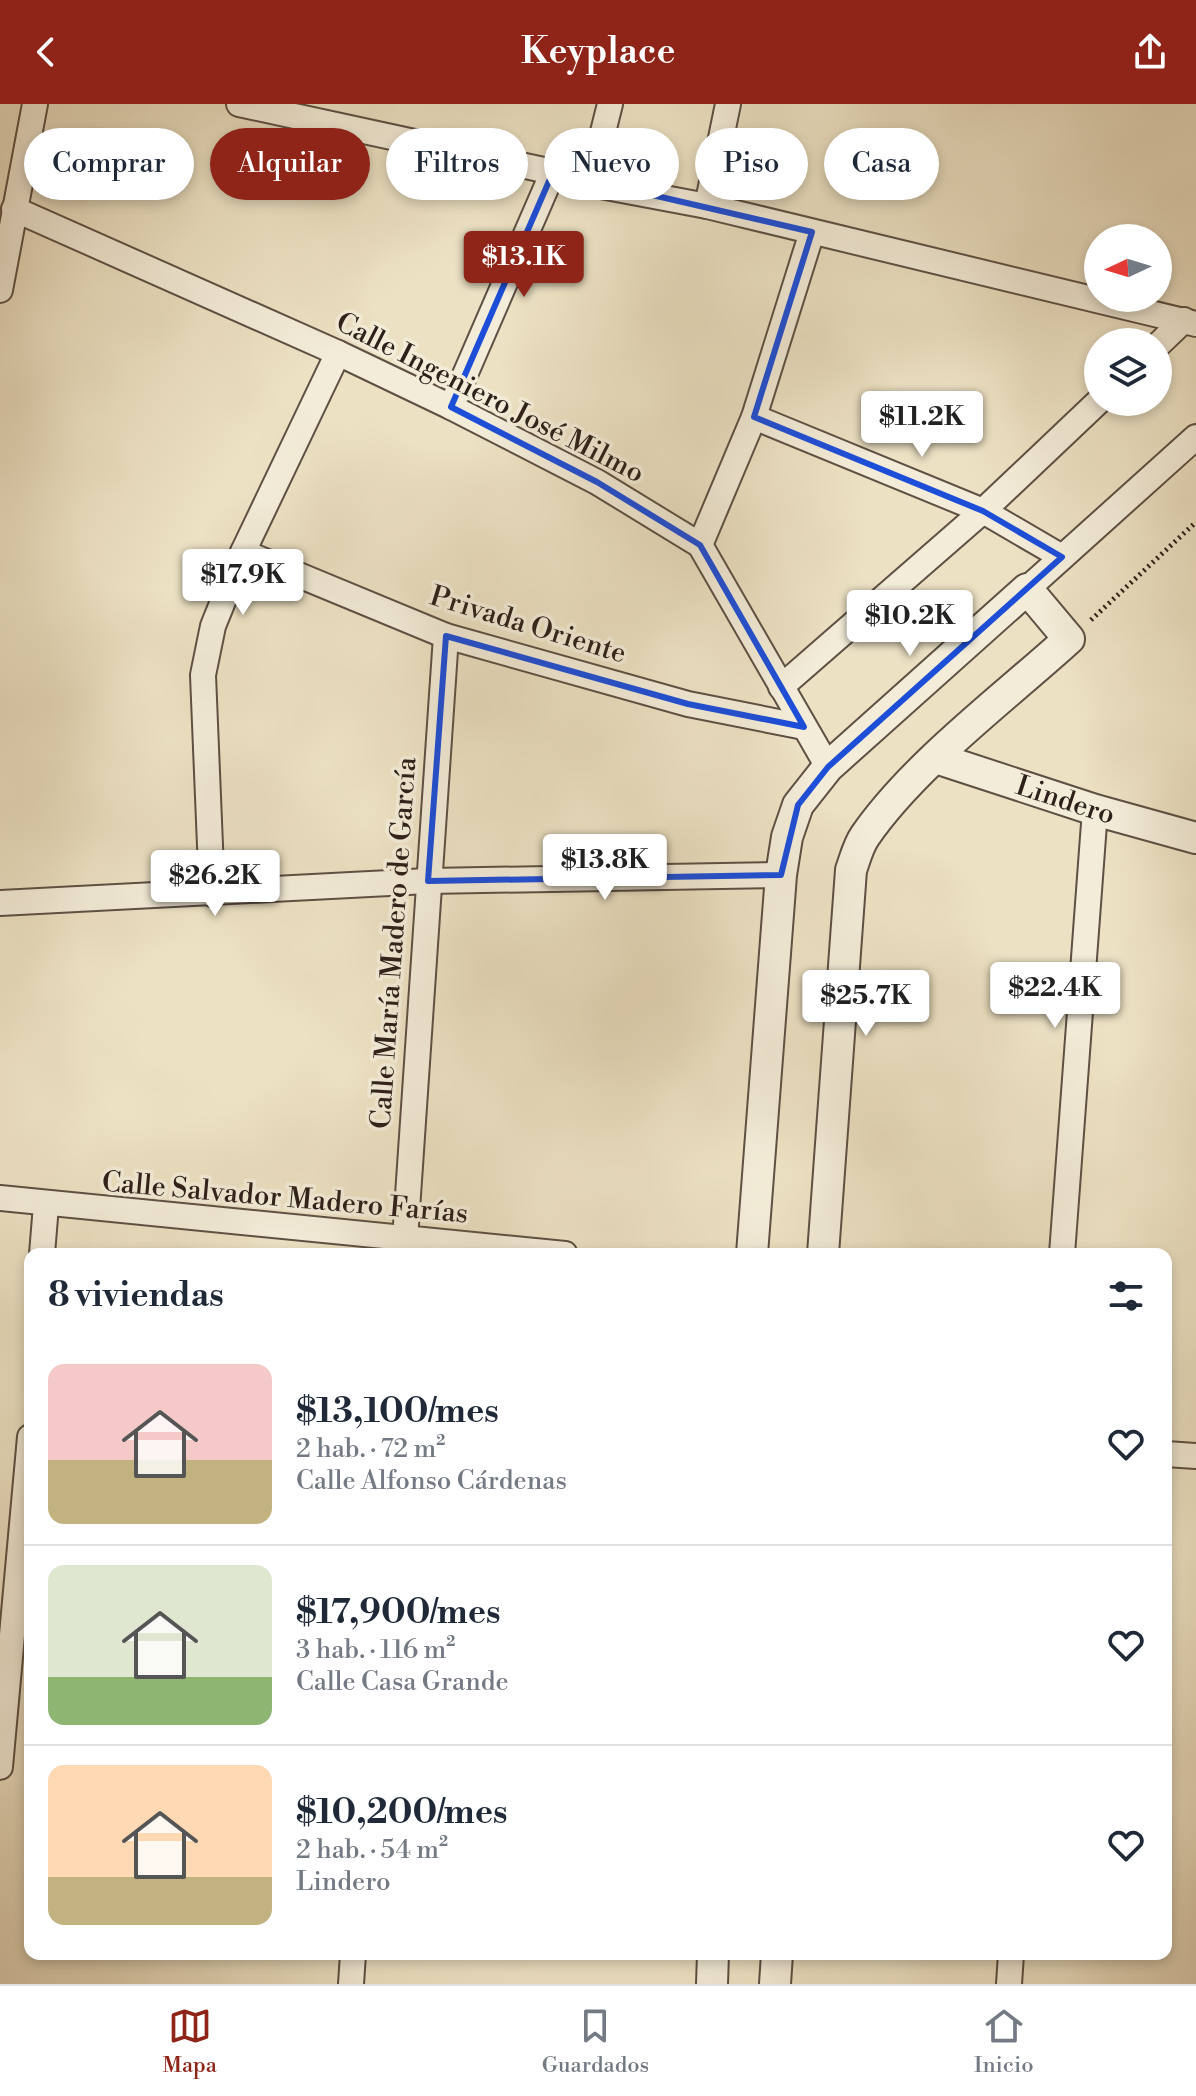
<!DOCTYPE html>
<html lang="es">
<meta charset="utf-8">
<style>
body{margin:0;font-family:"Libre Bodoni",serif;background:#f2f2f3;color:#1f2937;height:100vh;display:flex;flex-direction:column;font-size:30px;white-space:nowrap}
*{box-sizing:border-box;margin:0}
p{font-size:26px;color:#747a83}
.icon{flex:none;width:44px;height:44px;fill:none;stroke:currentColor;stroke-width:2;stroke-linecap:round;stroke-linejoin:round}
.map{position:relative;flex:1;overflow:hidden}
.sheet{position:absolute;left:24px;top:1144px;width:1148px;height:712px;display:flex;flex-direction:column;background:#fff;border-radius:16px;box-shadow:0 4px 12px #0003}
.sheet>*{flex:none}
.guide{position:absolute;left:24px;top:24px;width:1148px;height:72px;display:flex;gap:16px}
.needle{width:52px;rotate:266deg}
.controls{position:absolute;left:1084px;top:120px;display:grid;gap:16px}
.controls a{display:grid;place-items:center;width:88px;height:88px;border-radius:50%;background:#fff;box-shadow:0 4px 12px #0003;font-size:40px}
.price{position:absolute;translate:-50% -68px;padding:0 18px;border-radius:8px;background:#fff;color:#222;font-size:26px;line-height:52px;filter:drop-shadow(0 2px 4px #0008)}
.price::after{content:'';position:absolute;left:50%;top:48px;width:24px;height:18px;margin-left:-12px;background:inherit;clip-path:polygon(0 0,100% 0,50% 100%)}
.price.current{background:#8f2418;color:#fff}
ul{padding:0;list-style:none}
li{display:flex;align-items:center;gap:24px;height:200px;padding:0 24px}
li+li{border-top:2px solid #e0e1e3}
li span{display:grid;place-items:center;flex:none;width:224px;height:160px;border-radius:16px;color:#555}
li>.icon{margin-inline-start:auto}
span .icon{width:96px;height:96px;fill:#fffc;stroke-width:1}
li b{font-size:34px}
h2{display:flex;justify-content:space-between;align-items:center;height:96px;padding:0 24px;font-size:34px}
.tag{padding:0 28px;border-radius:36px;background:#fff;box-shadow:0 4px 12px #0003;font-size:28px;line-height:72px}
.tag.current{background:#8f2418;color:#fff}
header{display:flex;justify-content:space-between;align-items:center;height:104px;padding:0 24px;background:#8f2418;color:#fff;font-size:36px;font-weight:600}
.dock{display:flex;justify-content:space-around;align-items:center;height:112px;border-top:2px solid #e0e1e3;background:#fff;font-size:22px;color:#747a83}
.dock a{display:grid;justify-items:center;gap:4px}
.dock .current{color:#8f2418}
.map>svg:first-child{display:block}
</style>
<header><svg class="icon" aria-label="back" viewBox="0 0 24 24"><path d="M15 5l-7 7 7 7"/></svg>Keyplace<svg class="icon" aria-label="share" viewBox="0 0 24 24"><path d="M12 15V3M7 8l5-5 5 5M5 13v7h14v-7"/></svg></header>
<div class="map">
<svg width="1196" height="1880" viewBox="0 0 1196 1880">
<rect width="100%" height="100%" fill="#ece1c3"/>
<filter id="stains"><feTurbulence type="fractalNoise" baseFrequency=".0025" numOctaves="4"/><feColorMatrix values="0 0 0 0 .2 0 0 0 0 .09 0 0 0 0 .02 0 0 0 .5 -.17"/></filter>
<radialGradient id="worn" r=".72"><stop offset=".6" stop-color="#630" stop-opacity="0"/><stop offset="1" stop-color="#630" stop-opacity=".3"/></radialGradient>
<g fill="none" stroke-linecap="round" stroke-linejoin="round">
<defs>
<g id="minor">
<path d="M 239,0 L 553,68 L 590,80 L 707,102 L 1196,220"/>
<path d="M 590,80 L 610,0"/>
<path d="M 707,102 L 728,0"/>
<path d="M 14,105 L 338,249 L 451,303 L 597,378 L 700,441 L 828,663"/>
<path d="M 0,186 L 35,0"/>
<path d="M 1158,241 L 1184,216"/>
<path d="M 451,303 L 553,68"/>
<path d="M 754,313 L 983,407 L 1062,453"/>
<path d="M 700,441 L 754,313 L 812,128"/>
<path d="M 243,448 L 446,532 L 688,600 L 804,623"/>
<path d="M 1027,485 L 1196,333"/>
<path d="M 781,583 L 983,407 L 1098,298"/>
<path d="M 212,790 L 203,571 L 213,522 L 243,448 L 338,249"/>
<path d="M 0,799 L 428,777 L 781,771"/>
<path d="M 0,1094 L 565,1150"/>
<path d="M 42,1150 L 46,1101"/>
<path d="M 404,1150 L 446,532"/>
<path d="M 1062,1150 L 1095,706"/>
<path d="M 1166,1350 L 1196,1352"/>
<path d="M 0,1663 L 30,1333"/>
<path d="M 351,1880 L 353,1850"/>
<path d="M 1009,1880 L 1011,1850"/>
</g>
<g id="tertiary">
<path id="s1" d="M 936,654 L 1095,706 L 1196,734"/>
<path d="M 752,1150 L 781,771 L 787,733 L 798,701 L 828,663 L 1027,485 L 1069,535 C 1004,594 914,661 865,732 C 858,742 855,755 851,766 L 823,1150"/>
<path d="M 712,1880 L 713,1850"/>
<path d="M 775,1880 L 777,1850"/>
</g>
</defs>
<use href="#minor" stroke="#5e5044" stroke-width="28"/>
<use href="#tertiary" stroke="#5e5044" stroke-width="34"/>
<path stroke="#2e201a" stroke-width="5" stroke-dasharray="2 4" stroke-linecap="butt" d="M 1091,516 L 1196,418"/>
<use href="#minor" stroke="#f3ecd8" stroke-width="24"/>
<use href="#tertiary" stroke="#f3ecd8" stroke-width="30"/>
</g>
<path fill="none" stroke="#1d4ed8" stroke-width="6" stroke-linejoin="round" d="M 553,68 L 812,128 L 754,313 L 983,407 L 1062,453 L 828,663 L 798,701 L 781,771 L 428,777 L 446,532 L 688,600 L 804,623 L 700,441 L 597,378 L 451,303 Z"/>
<g text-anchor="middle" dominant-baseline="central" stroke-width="7" stroke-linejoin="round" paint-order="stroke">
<g font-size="28" fill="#2e201a" stroke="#f3ecd8">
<text transform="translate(490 294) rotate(27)">Calle Ingeniero José Milmo</text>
<text transform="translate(528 521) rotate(17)">Privada Oriente</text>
<text stroke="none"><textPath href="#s1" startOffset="136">Lindero</textPath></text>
<text transform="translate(394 839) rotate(-86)">Calle María Madero de García</text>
<text transform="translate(285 1094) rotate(5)">Calle Salvador Madero Farías</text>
</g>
</g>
<rect width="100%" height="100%" filter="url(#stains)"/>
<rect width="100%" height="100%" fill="url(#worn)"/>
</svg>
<div class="controls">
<a><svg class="needle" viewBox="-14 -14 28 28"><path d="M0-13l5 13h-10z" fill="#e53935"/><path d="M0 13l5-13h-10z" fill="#747a83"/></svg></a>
<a><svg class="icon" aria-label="layers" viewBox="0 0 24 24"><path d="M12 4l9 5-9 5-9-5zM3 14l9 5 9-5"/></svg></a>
</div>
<b class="price current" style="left:524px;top:195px">$13.1K</b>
<b class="price" style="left:922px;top:355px">$11.2K</b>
<b class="price" style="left:243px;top:513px">$17.9K</b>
<b class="price" style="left:910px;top:554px">$10.2K</b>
<b class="price" style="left:605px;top:798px">$13.8K</b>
<b class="price" style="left:215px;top:814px">$26.2K</b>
<b class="price" style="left:1055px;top:926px">$22.4K</b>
<b class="price" style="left:866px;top:934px">$25.7K</b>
<div class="guide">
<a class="tag">Comprar</a>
<a class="tag current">Alquilar</a>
<a class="tag">Filtros</a>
<a class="tag">Nuevo</a>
<a class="tag">Piso</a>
<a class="tag">Casa</a>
</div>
<section class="sheet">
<h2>8 viviendas<svg class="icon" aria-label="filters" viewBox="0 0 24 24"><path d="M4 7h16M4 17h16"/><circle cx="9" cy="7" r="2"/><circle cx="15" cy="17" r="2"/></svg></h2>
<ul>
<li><span style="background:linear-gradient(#f6c9c9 60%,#c2b280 0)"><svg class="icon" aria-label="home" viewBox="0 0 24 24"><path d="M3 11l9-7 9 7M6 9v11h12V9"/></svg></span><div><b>$13,100/mes</b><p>2 hab. · 72 m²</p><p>Calle Alfonso Cárdenas</p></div><svg class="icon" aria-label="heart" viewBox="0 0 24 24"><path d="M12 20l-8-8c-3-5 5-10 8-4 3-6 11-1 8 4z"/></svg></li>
<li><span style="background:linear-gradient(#dfe7d0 70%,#8fb573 0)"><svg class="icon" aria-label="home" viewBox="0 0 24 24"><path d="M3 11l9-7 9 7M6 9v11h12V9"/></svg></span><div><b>$17,900/mes</b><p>3 hab. · 116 m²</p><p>Calle Casa Grande</p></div><svg class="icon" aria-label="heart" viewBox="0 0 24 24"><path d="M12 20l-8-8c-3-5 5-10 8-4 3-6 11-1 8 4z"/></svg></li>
<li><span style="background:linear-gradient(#ffd9b3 70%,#c2b280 0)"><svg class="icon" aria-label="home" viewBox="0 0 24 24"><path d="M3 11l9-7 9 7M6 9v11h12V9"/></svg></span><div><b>$10,200/mes</b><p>2 hab. · 54 m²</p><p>Lindero</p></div><svg class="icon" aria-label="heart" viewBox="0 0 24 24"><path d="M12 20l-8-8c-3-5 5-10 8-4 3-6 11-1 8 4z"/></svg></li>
</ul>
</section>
</div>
<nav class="dock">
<a class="current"><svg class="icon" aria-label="map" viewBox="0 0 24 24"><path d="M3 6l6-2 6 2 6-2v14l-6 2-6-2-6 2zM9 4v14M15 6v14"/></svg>Mapa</a>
<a><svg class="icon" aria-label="saved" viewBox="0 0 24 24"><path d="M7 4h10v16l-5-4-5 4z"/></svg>Guardados</a>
<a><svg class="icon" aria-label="home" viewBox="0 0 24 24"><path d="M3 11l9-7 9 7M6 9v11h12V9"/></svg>Inicio</a>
</nav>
